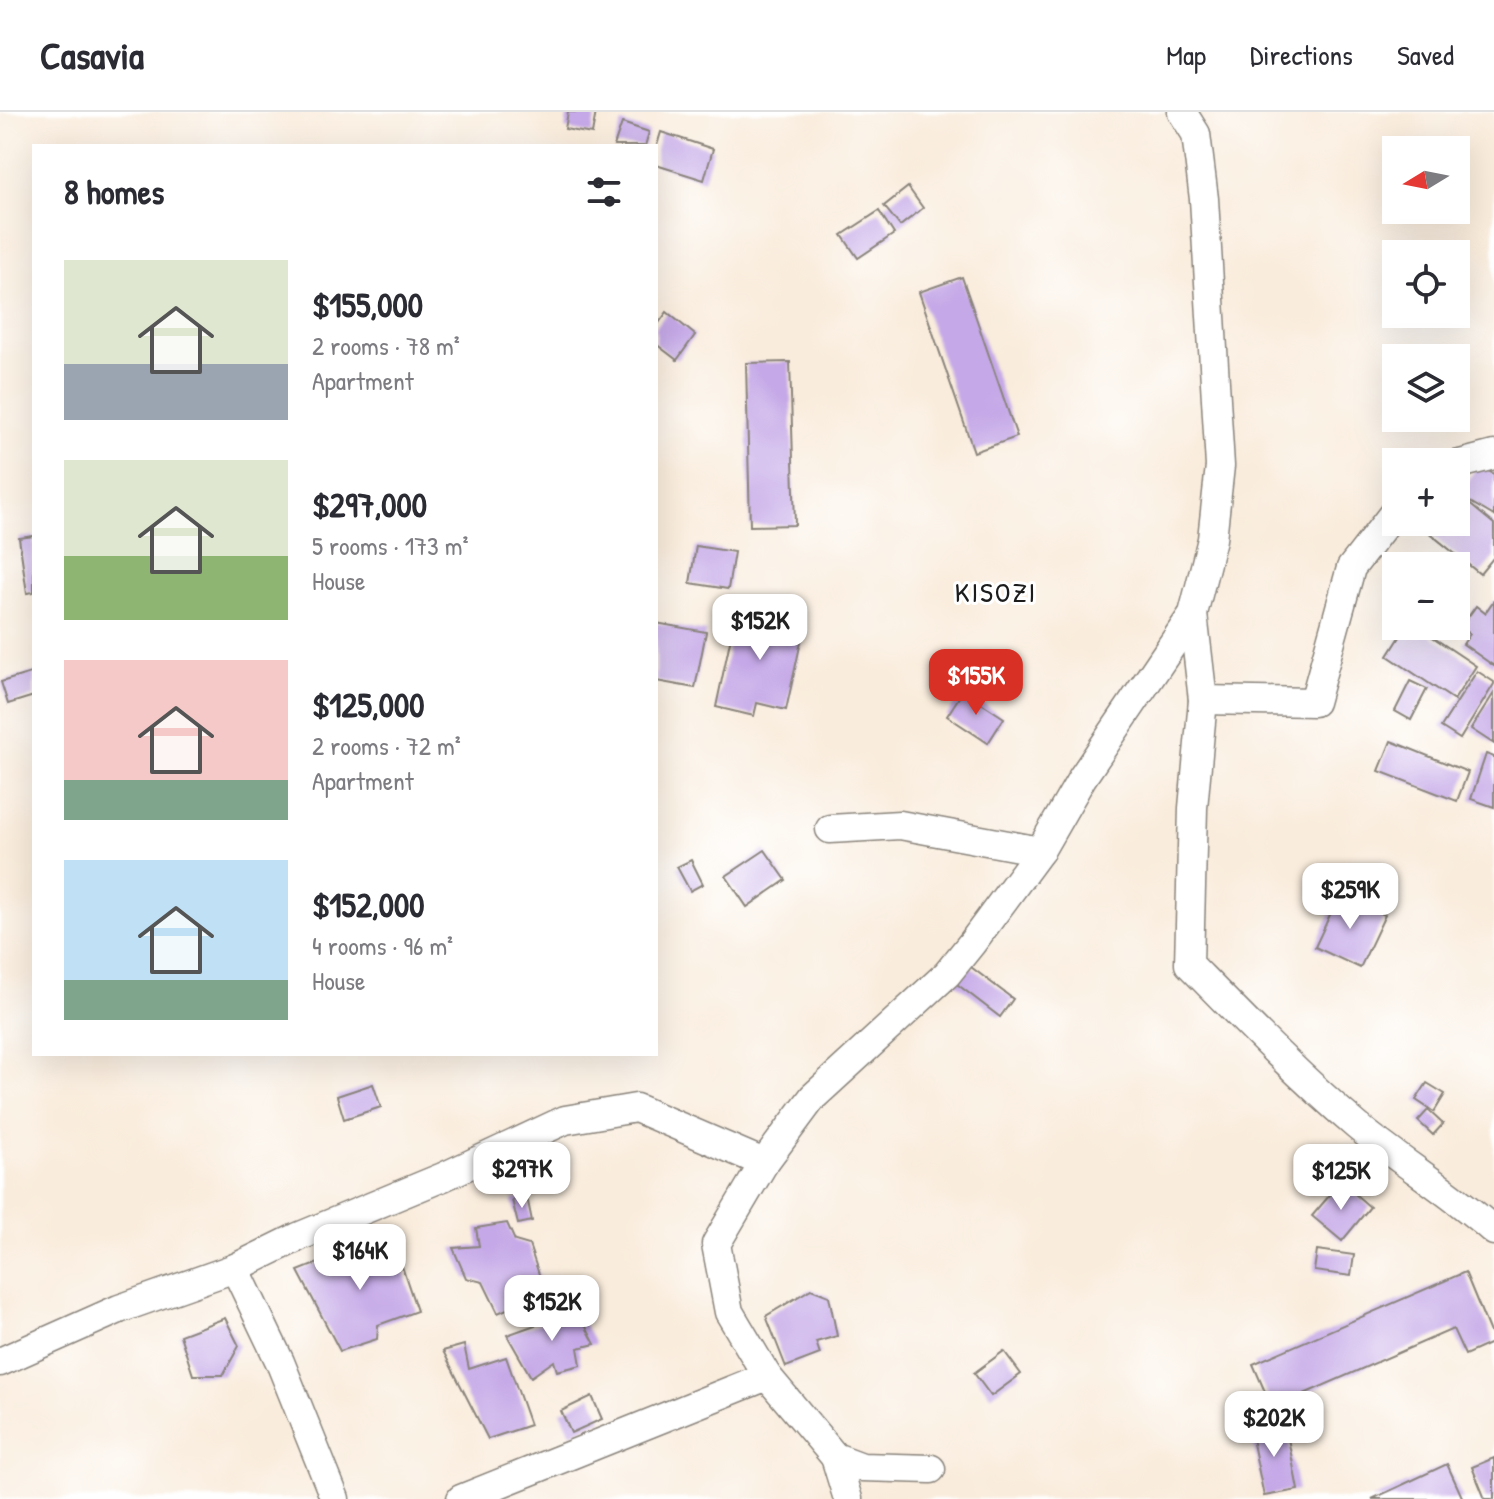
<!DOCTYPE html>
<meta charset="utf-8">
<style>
body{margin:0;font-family:"Patrick Hand",sans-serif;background:#f2f2f3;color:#2b2b33;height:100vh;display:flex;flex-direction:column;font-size:30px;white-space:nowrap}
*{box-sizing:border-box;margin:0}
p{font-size:26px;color:#7c7c81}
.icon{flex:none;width:44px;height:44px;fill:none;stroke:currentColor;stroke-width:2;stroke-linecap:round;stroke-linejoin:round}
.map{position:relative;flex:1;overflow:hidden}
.panel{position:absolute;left:32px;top:32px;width:626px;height:912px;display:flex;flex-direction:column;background:#fff;border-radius:0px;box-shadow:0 8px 32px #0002}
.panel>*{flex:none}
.needle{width:52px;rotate:260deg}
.buttons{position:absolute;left:1382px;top:24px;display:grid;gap:16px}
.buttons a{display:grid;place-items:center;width:88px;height:88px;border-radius:0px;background:#fff;box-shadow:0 8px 32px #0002;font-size:40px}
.price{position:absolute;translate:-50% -68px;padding:0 18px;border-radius:16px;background:#fff;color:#222;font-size:26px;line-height:52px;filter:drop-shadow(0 2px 4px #0008)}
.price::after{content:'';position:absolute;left:50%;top:48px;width:24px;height:18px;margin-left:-12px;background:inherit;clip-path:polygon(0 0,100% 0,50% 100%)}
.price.current{background:#d93025;color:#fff}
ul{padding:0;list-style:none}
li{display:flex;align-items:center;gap:24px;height:200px;padding:0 32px}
li span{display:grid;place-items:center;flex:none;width:224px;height:160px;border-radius:0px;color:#555}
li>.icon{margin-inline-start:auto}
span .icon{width:96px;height:96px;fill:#fffc;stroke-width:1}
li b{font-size:34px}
h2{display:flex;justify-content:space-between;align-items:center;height:96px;padding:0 32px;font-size:34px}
header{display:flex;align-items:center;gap:48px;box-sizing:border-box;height:112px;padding:0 40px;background:#fff;border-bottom:2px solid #e1e1e2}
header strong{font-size:38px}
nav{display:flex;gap:44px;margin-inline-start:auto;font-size:28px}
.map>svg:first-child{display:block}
</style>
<header>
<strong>Casavia</strong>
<nav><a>Map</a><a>Directions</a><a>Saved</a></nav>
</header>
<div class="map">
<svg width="1494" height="1387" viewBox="0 0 1494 1387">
<rect width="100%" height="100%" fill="#fff"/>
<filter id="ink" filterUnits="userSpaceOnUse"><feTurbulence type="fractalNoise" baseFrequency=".0125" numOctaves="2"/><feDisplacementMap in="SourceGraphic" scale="16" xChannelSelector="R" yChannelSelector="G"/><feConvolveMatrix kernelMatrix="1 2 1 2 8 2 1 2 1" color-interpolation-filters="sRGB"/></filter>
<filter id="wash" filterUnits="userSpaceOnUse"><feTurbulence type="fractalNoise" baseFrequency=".006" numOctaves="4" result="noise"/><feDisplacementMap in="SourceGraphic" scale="32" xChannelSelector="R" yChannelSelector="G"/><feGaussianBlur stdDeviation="1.8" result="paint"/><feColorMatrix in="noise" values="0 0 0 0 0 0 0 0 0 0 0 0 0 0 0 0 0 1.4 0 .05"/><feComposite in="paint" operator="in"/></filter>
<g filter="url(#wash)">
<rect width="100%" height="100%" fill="#f9ecdc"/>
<g id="blocks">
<g fill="#c5a8e7">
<path d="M 568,0 L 596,0 L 592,22 L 565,17 Z"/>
<path d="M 622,11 L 649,20 L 645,34 L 614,34 Z"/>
<path d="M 661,20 L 713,37 L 704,68 L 656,53 L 656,37 Z"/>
<path d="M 908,75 L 923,96 L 900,114 L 884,94 Z"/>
<path d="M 879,99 L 894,122 L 858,146 L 842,123 Z"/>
<path d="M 962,165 L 1017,325 L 974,340 L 919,180 Z"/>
<path d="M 667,200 L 695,223 L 677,248 L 656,232 L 656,215 Z"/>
<path d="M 790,250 L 795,413 L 750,414 L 746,251 Z"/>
<path d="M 1477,353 L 1494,362 L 1494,404 L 1460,384 Z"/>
<path d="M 1467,390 L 1494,412 L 1494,445 L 1480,462 L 1422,415 L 1426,410 L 1456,410 L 1456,404 Z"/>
<path d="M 34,424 L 34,480 L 27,481 L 19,426 Z"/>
<path d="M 696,434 L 734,440 L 728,477 L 690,471 Z"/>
<path d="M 1494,488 L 1494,554 L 1463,532 L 1470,522 L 1461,515 L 1476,494 L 1485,501 Z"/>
<path d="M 737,496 L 805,511 L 786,598 L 757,591 L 754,604 L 716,595 Z"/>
<path d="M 656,511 L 706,520 L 695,576 L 656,569 Z"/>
<path d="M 1407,514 L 1416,514 L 1476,554 L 1454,588 L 1388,544 Z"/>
<path d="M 1477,559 L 1494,570 L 1494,572 L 1460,627 L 1441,615 Z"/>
<path d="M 34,560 L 34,584 L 8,592 L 1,570 Z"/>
<path d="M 1410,569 L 1427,577 L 1411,608 L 1395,599 Z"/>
<path d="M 963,579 L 1004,606 L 988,631 L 947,604 Z"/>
<path d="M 1494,581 L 1494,632 L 1471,617 Z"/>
<path d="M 1391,629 L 1468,660 L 1457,689 L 1379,659 Z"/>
<path d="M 1486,642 L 1494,645 L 1494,695 L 1471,687 Z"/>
<path d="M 765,738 L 786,768 L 747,795 L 726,764 Z"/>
<path d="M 691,748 L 703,772 L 690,779 L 677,755 Z"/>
<path d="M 1340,781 L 1385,803 L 1360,856 L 1315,835 Z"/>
<path d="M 967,852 L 1013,887 L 1000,905 L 953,869 Z"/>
<path d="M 1427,971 L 1445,982 L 1434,1000 L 1416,988 Z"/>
<path d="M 373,972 L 381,995 L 344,1007 L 337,984 Z"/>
<path d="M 1428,998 L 1443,1012 L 1433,1023 L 1418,1009 Z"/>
<path d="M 1341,1070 L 1370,1095 L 1342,1129 L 1312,1104 Z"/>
<path d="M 527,1085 L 532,1109 L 518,1112 L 512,1088 Z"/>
<path d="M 507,1111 L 515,1129 L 529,1133 L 545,1180 L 498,1201 L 483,1170 L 466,1166 L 453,1136 L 479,1134 L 476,1116 Z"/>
<path d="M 391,1122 L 417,1199 L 378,1213 L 377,1227 L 340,1239 L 298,1159 Z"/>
<path d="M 1317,1138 L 1354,1143 L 1351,1164 L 1314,1159 Z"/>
<path d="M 1465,1160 L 1494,1230 L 1465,1243 L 1453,1217 L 1272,1296 L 1253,1252 Z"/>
<path d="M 811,1177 L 829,1184 L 837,1224 L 816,1230 L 820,1242 L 786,1255 L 766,1204 Z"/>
<path d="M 577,1198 L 595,1232 L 578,1236 L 581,1253 L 557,1259 L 554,1249 L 531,1265 L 507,1223 Z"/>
<path d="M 225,1206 L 239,1234 L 223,1263 L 193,1263 L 180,1223 Z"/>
<path d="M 464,1233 L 469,1257 L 506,1245 L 530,1313 L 488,1327 L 443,1239 Z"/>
<path d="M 1004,1239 L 1021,1262 L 991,1284 L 974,1261 Z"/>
<path d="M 592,1284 L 602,1307 L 571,1321 L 561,1299 Z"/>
<path d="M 1285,1311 L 1298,1378 L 1264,1384 L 1250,1317 Z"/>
<path d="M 1494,1346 L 1494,1387 L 1485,1387 L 1472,1355 Z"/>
<path d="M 1447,1352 L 1463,1387 L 1372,1387 Z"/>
</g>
</g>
</g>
<g filter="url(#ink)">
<use href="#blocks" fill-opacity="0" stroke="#8a847c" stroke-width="2"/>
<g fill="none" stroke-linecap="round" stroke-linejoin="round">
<defs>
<g id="minor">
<path d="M 1456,353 L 1494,343"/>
<path d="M 1193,502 L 1203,588 L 1193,696 L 1189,852 C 1243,907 1298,964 1357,1014 C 1402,1051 1451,1080 1494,1119"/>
<path d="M 1203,588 L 1314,590 L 1351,456 L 1396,398"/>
<path d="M 830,717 L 900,713 L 1040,739"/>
<path d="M 235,1156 L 298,1125 L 443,1065 L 565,1008 L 636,996 L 764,1051"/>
<path d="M 0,1250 L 119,1197 L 235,1156 L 280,1250 L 335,1387"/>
<path d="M 835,1345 L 848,1387"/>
<path d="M 931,1357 L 862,1355 L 835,1345 L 767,1264 L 729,1200 L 716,1132 L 764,1051 L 813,985 L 947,862 L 972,831 L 1040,739 L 1082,666 L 1193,502 L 1212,427 L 1220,354 L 1204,87 L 1196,22 L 1182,0"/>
<path d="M 461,1387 L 767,1264"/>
</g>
</defs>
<use href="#minor" stroke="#8a847c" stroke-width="31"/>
<use href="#minor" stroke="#fff" stroke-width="28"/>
</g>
</g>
<g text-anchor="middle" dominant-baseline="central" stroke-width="6" stroke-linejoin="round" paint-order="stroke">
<g font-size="28" letter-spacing="2" fill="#1c1c1c" stroke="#fff">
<text x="996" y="480">KISOZI</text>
</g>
</g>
</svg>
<div class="buttons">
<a><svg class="needle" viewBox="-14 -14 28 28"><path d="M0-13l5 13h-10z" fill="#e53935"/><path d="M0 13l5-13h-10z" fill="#7c7c81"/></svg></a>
<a><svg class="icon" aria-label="locate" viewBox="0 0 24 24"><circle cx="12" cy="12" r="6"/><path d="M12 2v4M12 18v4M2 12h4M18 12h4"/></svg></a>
<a><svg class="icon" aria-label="layers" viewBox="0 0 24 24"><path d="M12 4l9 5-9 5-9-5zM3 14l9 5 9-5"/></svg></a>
<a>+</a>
<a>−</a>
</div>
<b class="price" style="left:760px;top:550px">$152K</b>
<b class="price current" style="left:976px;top:605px">$155K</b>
<b class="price" style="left:1350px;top:819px">$259K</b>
<b class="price" style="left:522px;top:1098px">$297K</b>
<b class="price" style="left:1341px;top:1100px">$125K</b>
<b class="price" style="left:360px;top:1180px">$164K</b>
<b class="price" style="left:552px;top:1231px">$152K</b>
<b class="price" style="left:1274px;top:1347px">$202K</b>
<section class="panel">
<h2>8 homes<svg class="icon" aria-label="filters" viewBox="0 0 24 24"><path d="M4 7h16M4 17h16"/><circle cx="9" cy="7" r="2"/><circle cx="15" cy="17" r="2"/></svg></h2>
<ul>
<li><span style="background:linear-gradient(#dfe7d0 65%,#9aa5b1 0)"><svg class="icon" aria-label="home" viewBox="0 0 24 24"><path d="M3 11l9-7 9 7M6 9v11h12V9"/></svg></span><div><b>$155,000</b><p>2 rooms · 78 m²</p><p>Apartment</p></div></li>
<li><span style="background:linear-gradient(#dfe7d0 60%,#8fb573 0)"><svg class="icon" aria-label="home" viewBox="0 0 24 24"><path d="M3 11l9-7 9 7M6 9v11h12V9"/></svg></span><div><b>$297,000</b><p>5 rooms · 173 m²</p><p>House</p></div></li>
<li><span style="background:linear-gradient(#f6c9c9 75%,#7fa58c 0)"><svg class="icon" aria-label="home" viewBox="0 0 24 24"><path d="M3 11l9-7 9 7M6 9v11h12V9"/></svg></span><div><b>$125,000</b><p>2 rooms · 72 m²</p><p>Apartment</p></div></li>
<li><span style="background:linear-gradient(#bfe0f5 75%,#7fa58c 0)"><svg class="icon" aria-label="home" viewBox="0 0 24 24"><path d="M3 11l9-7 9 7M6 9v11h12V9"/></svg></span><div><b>$152,000</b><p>4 rooms · 96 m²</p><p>House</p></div></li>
</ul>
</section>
</div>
